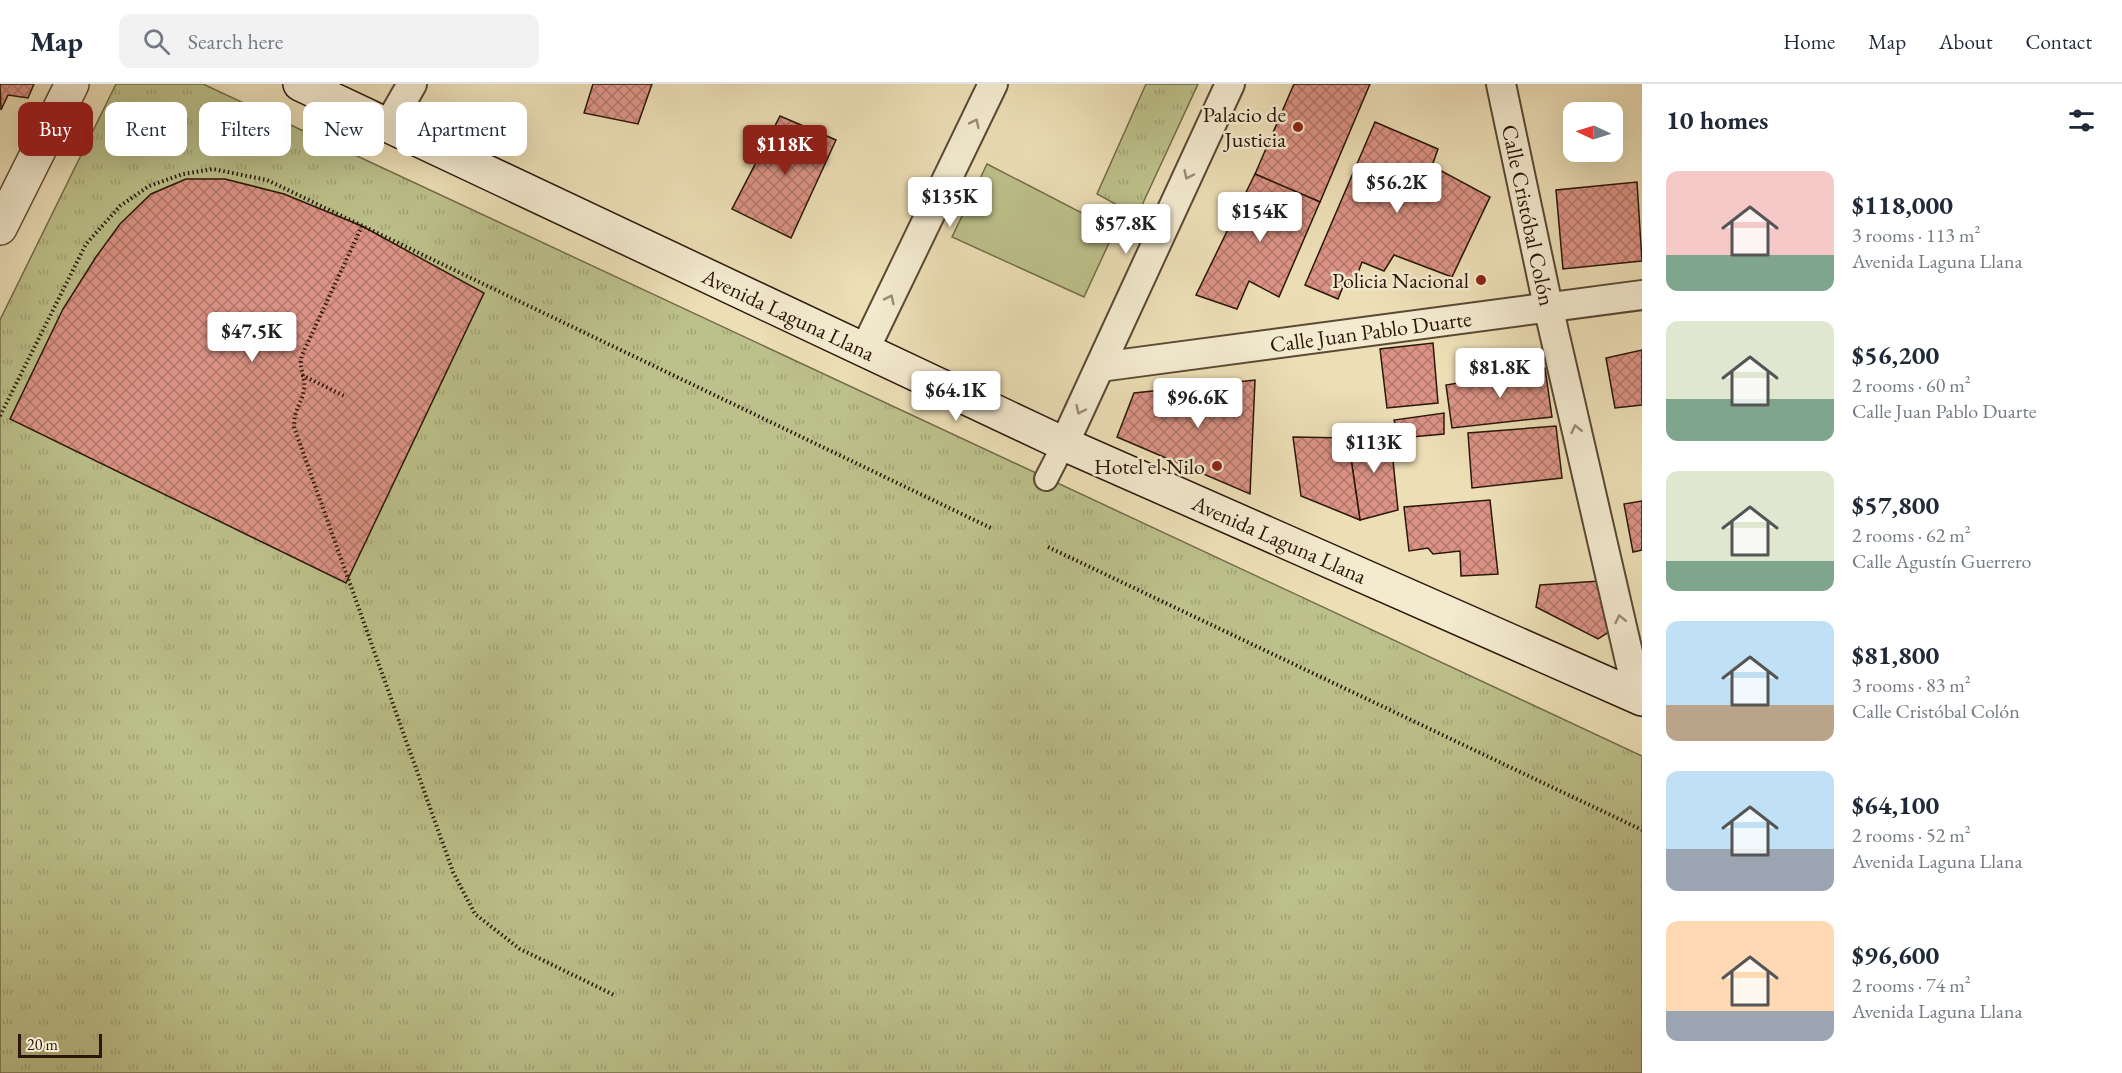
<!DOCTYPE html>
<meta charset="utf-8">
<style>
body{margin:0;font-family:"EB Garamond",serif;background:#f2f2f3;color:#1f2937;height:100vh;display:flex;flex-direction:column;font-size:22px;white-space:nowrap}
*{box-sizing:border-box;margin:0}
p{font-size:20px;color:#747a83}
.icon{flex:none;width:33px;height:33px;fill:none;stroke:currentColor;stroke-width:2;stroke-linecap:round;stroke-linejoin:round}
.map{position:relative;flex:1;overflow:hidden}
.sheet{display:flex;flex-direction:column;background:#fff;width:480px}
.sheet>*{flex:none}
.hud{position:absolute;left:18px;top:18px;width:570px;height:54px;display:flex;gap:12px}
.needle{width:39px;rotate:274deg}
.buttons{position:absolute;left:1563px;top:18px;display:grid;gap:12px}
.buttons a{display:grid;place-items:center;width:60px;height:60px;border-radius:12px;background:#fff;box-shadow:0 6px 24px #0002;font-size:30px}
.scale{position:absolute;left:18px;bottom:15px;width:84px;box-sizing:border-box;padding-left:6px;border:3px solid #2a1709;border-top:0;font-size:16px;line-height:21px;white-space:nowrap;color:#2a1709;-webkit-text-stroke:4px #f3eacf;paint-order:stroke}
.price{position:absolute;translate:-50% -51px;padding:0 14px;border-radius:6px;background:#fff;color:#222;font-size:20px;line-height:39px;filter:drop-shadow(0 2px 3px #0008)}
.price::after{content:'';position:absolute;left:50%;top:36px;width:18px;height:14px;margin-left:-9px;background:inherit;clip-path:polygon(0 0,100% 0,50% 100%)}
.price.selected{background:#8f2418;color:#fff}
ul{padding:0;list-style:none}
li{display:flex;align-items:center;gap:18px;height:150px;padding:0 24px}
li span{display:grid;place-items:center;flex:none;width:168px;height:120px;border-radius:12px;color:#555}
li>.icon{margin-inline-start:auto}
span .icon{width:72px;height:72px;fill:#fffc;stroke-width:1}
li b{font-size:26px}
h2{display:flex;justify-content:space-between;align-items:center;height:72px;padding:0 24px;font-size:26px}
.chip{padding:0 21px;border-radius:12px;background:#fff;box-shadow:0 6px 24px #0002;font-size:21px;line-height:54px}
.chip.selected{background:#8f2418;color:#fff}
header{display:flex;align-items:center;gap:36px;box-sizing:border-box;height:84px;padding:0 30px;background:#fff;border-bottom:2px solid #e0e1e3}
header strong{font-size:28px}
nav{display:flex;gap:33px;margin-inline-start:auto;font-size:21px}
.search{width:420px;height:54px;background:#f2f2f3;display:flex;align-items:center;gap:15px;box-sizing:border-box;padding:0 21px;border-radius:12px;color:#747a83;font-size:22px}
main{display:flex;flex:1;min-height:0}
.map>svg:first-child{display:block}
</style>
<header>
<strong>Map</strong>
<div class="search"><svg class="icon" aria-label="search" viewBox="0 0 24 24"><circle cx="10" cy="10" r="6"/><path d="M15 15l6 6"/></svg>Search here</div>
<nav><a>Home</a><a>Map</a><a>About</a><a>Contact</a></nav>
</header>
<main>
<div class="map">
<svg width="1642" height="989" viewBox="0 0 1642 989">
<defs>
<pattern id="park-tufts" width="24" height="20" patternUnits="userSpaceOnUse" patternTransform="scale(1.5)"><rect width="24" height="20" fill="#bcc08a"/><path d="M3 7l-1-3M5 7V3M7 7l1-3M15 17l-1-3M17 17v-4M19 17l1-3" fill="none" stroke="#a2a476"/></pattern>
<pattern id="building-cross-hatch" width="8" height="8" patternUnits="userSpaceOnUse" patternTransform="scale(1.5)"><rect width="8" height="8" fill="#db9385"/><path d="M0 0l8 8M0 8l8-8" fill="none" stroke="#b2776b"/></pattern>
</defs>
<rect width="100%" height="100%" fill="#ecdeb5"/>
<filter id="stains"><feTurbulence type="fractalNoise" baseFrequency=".00333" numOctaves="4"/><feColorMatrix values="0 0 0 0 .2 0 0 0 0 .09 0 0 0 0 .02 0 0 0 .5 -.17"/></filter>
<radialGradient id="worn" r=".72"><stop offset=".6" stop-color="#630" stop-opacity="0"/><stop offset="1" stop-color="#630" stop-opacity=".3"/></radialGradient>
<path fill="#bcc08a" stroke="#736c4a" stroke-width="1.5" d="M 987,80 L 1115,146 L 1084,213 L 952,153 Z"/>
<g fill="url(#park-tufts)" stroke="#736c4a" stroke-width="1.5">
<path d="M 116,0 L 203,0 L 1642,672 L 1642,989 L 0,989 L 0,236 Z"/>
<path d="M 1146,0 L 1198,0 L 1137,132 L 1097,110 Z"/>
</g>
<g fill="url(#building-cross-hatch)" stroke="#2a1709" stroke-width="1.5">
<path d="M 0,0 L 34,0 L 28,14 L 8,11 L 1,26 Z"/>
<path d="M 593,0 L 652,0 L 638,40 L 584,29 Z"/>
<path d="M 1294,0 L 1370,0 L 1320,118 L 1255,90 Z"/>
<path d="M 780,32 L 836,56 L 791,154 L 732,125 Z"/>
<path d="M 1375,38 L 1438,65 L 1432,82 L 1490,113 L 1452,193 L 1394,171 L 1384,187 L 1362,178 L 1353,202 L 1345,198 L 1338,215 L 1305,201 Z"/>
<path d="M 1255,90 L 1320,118 L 1279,213 L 1249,197 L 1237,225 L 1196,211 Z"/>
<path d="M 186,95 L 225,95 L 284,110 L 362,142 L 484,209 L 346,499 L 10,335 L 63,225 L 96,173 L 120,140 L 151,110 Z"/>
<path d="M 1637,98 L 1642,177 L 1563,185 L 1556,106 Z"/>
<path d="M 1433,259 L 1438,319 L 1387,324 L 1380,265 Z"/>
<path d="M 1642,266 L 1642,321 L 1615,324 L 1606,274 Z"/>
<path d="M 1545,284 L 1552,333 L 1452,344 L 1446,301 Z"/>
<path d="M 1255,296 L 1250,410 L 1117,353 L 1134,309 Z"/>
<path d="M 1444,329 L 1444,350 L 1400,354 L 1394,336 Z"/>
<path d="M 1556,342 L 1562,394 L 1472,404 L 1468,349 Z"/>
<path d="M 1390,347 L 1398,426 L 1360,436 L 1348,354 Z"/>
<path d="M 1293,353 L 1348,354 L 1360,436 L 1301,412 Z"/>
<path d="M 1490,416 L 1498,490 L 1461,492 L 1460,467 L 1433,470 L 1428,464 L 1409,467 L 1404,423 Z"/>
<path d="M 1642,417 L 1642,466 L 1633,468 L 1624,420 Z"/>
<path d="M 1600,497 L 1609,548 L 1598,555 L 1536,523 L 1540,501 Z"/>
</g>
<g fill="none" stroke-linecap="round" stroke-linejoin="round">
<defs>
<path id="pedestrian" d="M 1046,395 L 1064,360"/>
<g id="minor">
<path id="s1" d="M 1501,0 L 1548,222 L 1638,612"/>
<path d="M 388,42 L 412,0"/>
<path d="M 864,267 L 993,0"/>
<path id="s2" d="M 1100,283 L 1642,211"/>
<path d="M 1064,360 L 1230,0"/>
</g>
<path id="tertiary" d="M 0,144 L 72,0"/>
<g id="secondary">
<path id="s3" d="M 300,0 L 1064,360 L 1642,615"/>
</g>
</defs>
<use href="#pedestrian" stroke="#5a4934" stroke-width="26"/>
<use href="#minor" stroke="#5a4934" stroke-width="32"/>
<use href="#tertiary" stroke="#5a4934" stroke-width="36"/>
<use href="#secondary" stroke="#2a1709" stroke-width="36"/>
<g stroke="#2a1709" stroke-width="4" stroke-dasharray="1.5 3" stroke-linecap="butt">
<path d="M 362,142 L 302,271 C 298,284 306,293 304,305 C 302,320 294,324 294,343 L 453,788 L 475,830 L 520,865 L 616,912"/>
<path d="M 302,291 L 344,312"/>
<path d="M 0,332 L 86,160 L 120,122 L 149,102 L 183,90 L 213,85 L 267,96 L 991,444"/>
<path d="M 1048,463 L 1642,746"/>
</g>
<use href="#pedestrian" stroke="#f3eacf" stroke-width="22"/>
<use href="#minor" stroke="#f3eacf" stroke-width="28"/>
<use href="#tertiary" stroke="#f3eacf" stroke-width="33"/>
<use href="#secondary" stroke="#f3eacf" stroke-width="33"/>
</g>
<defs><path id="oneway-chevron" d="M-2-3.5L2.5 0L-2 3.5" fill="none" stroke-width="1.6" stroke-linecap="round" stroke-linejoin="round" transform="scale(1.5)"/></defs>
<g stroke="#998b76">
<use href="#oneway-chevron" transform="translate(975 39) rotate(-64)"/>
<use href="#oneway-chevron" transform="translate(1188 91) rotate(115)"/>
<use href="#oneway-chevron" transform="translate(890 215) rotate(-64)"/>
<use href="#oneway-chevron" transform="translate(1080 326) rotate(115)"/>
<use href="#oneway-chevron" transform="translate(1576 345) rotate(-103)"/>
<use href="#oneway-chevron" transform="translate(1620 535) rotate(-103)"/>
</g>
<g fill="#8f2418" stroke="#f3eacf" stroke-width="2">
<circle cx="1298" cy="43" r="6"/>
<circle cx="1481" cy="196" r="6"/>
<circle cx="1217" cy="382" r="6"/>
</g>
<g text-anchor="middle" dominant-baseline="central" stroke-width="5" stroke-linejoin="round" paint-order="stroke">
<g font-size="22" fill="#2a1709" stroke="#f3eacf" text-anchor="end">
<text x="1286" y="30">Palacio de<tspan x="1286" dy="25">Justicia</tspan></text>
<text x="1469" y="196">Policia Nacional</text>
<text x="1205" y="382">Hotel el Nilo</text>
</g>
<g font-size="22" fill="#2a1709" stroke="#f3eacf">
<text stroke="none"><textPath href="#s1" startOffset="134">Calle Cristóbal Colón</textPath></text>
<text stroke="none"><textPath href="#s3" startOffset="540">Avenida Laguna Llana</textPath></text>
<text stroke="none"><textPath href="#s2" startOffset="273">Calle Juan Pablo Duarte</textPath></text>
<text stroke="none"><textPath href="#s3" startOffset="1080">Avenida Laguna Llana</textPath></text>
</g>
</g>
<rect width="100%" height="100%" filter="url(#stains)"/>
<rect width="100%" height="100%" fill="url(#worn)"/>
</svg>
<div class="buttons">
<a><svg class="needle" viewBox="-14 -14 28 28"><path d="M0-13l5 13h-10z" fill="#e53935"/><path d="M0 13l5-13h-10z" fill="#747a83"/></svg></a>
</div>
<div class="scale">20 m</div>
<b class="price selected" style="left:785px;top:92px">$118K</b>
<b class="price" style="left:1397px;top:130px">$56.2K</b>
<b class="price" style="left:950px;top:144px">$135K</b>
<b class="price" style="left:1260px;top:159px">$154K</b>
<b class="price" style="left:1126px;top:171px">$57.8K</b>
<b class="price" style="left:252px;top:279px">$47.5K</b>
<b class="price" style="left:1500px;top:315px">$81.8K</b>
<b class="price" style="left:956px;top:338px">$64.1K</b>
<b class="price" style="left:1198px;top:345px">$96.6K</b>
<b class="price" style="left:1374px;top:390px">$113K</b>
<div class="hud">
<a class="chip selected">Buy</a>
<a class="chip">Rent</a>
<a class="chip">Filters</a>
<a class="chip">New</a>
<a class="chip">Apartment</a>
</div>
</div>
<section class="sheet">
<h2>10 homes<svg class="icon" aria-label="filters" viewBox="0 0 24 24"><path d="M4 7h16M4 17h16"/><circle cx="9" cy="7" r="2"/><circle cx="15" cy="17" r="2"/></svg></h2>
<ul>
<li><span style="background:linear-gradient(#f6c9c9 70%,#7fa58c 0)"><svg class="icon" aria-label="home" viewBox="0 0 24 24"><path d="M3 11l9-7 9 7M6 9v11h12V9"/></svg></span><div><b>$118,000</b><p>3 rooms · 113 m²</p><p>Avenida Laguna Llana</p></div></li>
<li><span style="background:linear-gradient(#dfe7d0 65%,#7fa58c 0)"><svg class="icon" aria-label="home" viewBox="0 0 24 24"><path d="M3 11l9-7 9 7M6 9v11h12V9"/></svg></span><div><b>$56,200</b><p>2 rooms · 60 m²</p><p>Calle Juan Pablo Duarte</p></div></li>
<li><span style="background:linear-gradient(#dfe7d0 75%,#7fa58c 0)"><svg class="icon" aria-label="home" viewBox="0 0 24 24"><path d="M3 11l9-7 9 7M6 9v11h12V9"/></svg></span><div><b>$57,800</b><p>2 rooms · 62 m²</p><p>Calle Agustín Guerrero</p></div></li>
<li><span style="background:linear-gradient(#bfe0f5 70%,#b9a48a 0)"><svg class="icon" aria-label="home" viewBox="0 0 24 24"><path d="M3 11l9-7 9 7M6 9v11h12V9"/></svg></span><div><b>$81,800</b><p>3 rooms · 83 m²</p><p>Calle Cristóbal Colón</p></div></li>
<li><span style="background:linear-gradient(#bfe0f5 65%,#9aa5b1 0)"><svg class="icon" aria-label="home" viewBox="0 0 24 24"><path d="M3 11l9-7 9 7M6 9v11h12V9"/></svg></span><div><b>$64,100</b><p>2 rooms · 52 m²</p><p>Avenida Laguna Llana</p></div></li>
<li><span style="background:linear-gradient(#ffd9b3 75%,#9aa5b1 0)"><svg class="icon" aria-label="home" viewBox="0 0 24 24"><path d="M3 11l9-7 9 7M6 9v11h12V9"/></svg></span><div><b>$96,600</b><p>2 rooms · 74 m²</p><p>Avenida Laguna Llana</p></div></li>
</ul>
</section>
</main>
